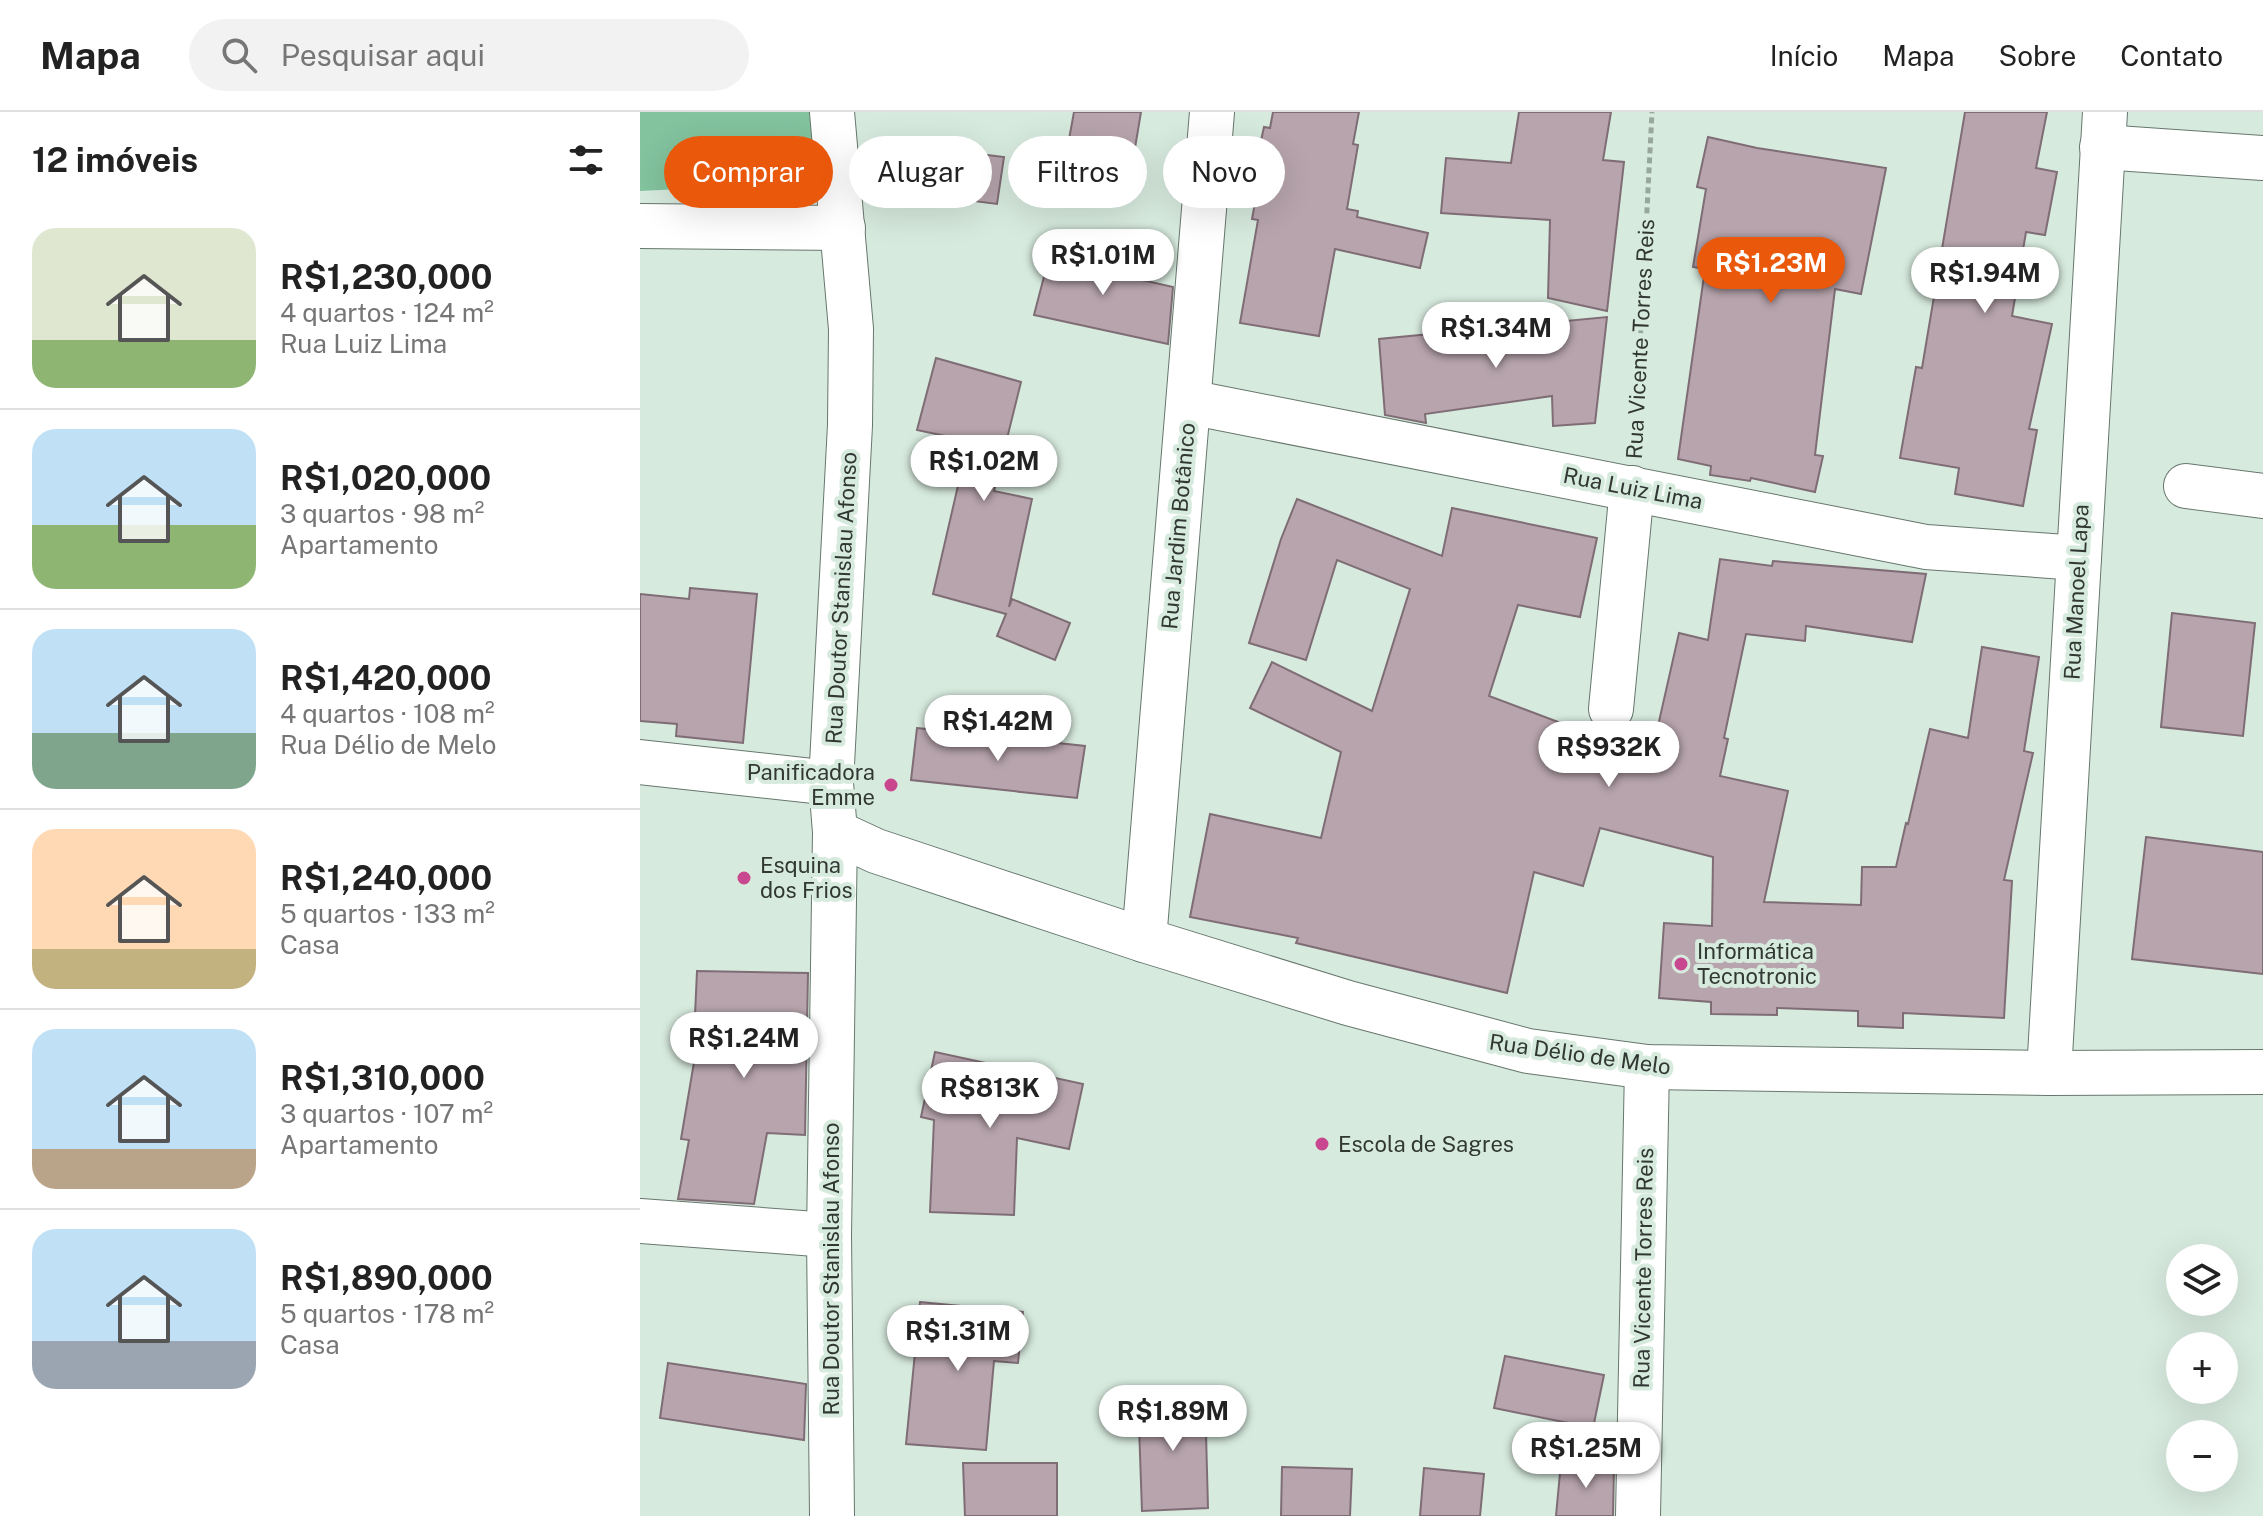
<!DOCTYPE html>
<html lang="pt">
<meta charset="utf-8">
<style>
body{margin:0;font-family:"Public Sans",sans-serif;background:#f2f2f2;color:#222;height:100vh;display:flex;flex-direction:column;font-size:30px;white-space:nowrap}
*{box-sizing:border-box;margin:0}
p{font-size:26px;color:#767676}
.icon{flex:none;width:44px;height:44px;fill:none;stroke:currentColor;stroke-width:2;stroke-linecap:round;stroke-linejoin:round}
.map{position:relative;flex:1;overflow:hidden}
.details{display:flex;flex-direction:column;background:#fff;width:640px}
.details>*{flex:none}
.hud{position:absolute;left:24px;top:24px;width:760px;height:72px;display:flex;gap:16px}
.controls{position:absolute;left:1526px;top:1132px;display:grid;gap:16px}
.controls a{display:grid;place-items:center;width:72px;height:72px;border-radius:50%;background:#fff;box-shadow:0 8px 32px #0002;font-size:40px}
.price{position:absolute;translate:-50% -68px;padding:0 18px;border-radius:28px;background:#fff;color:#222;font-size:26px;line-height:52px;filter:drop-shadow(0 2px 4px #0008)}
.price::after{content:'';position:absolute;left:50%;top:48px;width:24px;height:18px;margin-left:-12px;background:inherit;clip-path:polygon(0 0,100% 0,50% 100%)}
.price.current{background:#ea580c;color:#fff}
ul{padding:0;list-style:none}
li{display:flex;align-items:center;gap:24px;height:200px;padding:0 32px}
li+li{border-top:2px solid #e0e0e0}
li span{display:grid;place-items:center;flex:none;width:224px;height:160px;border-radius:24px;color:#555}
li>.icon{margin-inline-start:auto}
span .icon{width:96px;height:96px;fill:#fffc;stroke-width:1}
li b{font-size:34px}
h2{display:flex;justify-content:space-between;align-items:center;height:96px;padding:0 32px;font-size:34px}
.chip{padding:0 28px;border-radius:36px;background:#fff;box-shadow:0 8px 32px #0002;font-size:28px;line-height:72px}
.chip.current{background:#ea580c;color:#fff}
header{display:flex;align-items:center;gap:48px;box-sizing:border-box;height:112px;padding:0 40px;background:#fff;border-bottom:2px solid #e0e0e0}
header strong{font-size:38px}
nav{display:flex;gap:44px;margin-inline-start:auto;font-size:28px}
.search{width:560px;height:72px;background:#f2f2f2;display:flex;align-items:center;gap:20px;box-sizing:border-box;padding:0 28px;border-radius:44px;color:#767676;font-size:30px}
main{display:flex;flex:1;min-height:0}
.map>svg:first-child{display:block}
</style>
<header>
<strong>Mapa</strong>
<div class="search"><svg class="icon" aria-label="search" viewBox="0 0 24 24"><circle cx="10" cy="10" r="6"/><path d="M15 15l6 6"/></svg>Pesquisar aqui</div>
<nav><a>Início</a><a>Mapa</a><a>Sobre</a><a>Contato</a></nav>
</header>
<main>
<section class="details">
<h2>12 imóveis<svg class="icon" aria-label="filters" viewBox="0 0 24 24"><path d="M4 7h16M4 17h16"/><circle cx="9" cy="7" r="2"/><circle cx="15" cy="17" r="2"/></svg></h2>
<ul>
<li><span style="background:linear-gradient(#dfe7d0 70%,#8fb573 0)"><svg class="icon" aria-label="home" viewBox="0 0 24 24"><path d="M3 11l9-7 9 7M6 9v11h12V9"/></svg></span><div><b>R$1,230,000</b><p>4 quartos · 124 m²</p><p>Rua Luiz Lima</p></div></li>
<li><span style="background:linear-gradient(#bfe0f5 60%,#8fb573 0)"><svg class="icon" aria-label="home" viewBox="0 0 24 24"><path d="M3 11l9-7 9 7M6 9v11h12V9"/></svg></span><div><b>R$1,020,000</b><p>3 quartos · 98 m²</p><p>Apartamento</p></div></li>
<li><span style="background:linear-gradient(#bfe0f5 65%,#7fa58c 0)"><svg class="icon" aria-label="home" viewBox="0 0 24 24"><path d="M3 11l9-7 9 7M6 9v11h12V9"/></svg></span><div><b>R$1,420,000</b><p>4 quartos · 108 m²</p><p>Rua Délio de Melo</p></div></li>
<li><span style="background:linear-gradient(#ffd9b3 75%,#c2b280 0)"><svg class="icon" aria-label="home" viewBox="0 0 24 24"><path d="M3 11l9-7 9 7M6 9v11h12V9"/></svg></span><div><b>R$1,240,000</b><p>5 quartos · 133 m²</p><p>Casa</p></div></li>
<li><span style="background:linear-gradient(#bfe0f5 75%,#b9a48a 0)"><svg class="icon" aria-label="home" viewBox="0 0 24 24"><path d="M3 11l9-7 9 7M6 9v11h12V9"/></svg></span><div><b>R$1,310,000</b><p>3 quartos · 107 m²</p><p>Apartamento</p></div></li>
<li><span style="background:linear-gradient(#bfe0f5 70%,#9aa5b1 0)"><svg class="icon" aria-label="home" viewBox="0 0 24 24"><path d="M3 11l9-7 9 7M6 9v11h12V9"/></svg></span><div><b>R$1,890,000</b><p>5 quartos · 178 m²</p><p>Casa</p></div></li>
</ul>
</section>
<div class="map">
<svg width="1623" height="1404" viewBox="0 0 1623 1404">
<rect width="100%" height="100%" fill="#d7eade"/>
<path fill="#83c39e" d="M 0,0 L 169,0 C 173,32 181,58 159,84 L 62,76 L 0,79 Z"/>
<g fill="#b7a4ac" stroke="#7f6d75" stroke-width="2">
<path d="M 434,0 L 501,0 L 491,60 L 425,49 Z"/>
<path d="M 633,0 L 719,0 L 713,32 L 718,33 L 707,97 L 718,99 L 717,105 L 788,121 L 780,156 L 695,137 L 679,224 L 600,211 L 618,108 L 612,107 L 617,80 L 610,79 L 624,15 L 630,16 Z"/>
<path d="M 879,0 L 971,0 L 963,48 L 984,50 L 967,199 L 908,186 L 910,108 L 801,101 L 806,46 L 871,51 Z"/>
<path d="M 1325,0 L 1407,0 L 1396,56 L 1417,60 L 1405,123 L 1386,120 L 1372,204 L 1412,212 L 1389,317 L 1397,318 L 1383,394 L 1315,382 L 1319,356 L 1260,346 L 1276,255 L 1282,256 Z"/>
<path d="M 1068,25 L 1117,36 L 1246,56 L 1221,182 L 1195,177 L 1175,343 L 1183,344 L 1175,380 L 1111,366 L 1110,369 L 1070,363 L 1071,354 L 1038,347 L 1065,157 L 1053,155 L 1066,77 L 1057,75 Z"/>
<path d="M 284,35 L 364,45 L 357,92 L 278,82 Z"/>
<path d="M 413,130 L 458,140 L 454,157 L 533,175 L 528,232 L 394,203 Z"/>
<path d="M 967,205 L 955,311 L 913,314 L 912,284 L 785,302 L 786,311 L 745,303 L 739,227 Z"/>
<path d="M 296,246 L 381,270 L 354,379 L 392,387 L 369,495 L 372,487 L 430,511 L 415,548 L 357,524 L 366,502 L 293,482 L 320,365 L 305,361 L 315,326 L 277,318 Z"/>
<path d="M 657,387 L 802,444 L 812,396 L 957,426 L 940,505 L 878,493 L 849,584 L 1011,645 L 1039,521 L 1068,528 L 1080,447 L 1132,454 L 1133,449 L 1286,462 L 1272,530 L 1166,514 L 1165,529 L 1106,522 L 1084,626 L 1088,627 L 1080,664 L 1148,679 L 1124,790 L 1221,793 L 1222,755 L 1256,755 L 1266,711 L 1268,712 L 1290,617 L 1328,626 L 1342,535 L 1399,545 L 1384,639 L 1393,641 L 1364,768 L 1372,769 L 1364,906 L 1263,901 L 1263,916 L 1218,914 L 1218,899 L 1137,896 L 1137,903 L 1071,902 L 1071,890 L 1019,886 L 1024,811 L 1072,814 L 1073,745 L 960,716 L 943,774 L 894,760 L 867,881 L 656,831 L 658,826 L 550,805 L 570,702 L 681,726 L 701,640 L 610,596 L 632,550 L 732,599 L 770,477 L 697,448 L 666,548 L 609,531 L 641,427 Z"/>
<path d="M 50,476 L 117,482 L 103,631 L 36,624 L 37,612 L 0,609 L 0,482 L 49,487 Z"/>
<path d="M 1532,501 L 1615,511 L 1603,624 L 1521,615 Z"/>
<path d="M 277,616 L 445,634 L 437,686 L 271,668 Z"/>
<path d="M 1506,725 L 1623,740 L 1623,862 L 1492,847 Z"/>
<path d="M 57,859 L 168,861 L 165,1023 L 127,1021 L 114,1092 L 38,1087 L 49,1028 L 41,1027 L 62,903 L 55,903 Z"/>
<path d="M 295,940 L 443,972 L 429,1037 L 377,1026 L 374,1103 L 290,1100 L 294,1008 L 281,1005 Z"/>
<path d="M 280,1190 L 383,1200 L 378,1251 L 354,1249 L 346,1338 L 266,1332 Z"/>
<path d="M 865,1244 L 964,1263 L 953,1316 L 854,1296 Z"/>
<path d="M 28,1251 L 166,1272 L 164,1328 L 20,1306 Z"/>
<path d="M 565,1284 L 568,1396 L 502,1399 L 498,1286 Z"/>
<path d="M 921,1350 L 974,1354 L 973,1404 L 916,1404 Z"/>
<path d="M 323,1351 L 417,1351 L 417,1404 L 325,1404 Z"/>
<path d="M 642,1355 L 712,1357 L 710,1404 L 641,1404 Z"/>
<path d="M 784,1356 L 844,1362 L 840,1404 L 780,1404 Z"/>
</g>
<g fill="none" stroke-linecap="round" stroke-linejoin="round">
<defs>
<g id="minor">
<path d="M 1462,35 L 1623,46"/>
<path d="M 0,114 L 203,116"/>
<path d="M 549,290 L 1286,435 L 1439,446"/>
<path d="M 1546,374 L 1623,384"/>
<path d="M 971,597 L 992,376"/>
<path d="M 0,650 L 191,671"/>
<path d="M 195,720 L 236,739 L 504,828 L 708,891 L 888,939 L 1007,955 L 1409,961 L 1623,960"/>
<path d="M 504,828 L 572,0"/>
<path d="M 1409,961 L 1465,0"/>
<path d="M 0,1109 L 189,1123"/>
<path d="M 192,1404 L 189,1123 L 195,720 L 191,671 L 210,313 L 211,217 L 192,0"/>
<path d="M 998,1404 L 1007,955"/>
</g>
</defs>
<use href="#minor" stroke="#67776d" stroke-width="46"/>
<path stroke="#98a79d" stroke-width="5" stroke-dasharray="6 4" stroke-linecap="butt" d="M 995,331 L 1012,0"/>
<use href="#minor" stroke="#fff" stroke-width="44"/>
</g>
<g fill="#c9478e" stroke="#d7eade" stroke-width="3">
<circle cx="251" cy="673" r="8"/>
<circle cx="104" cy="766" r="8"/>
<circle cx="1041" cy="852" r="8"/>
<circle cx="682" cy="1032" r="8"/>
</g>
<g text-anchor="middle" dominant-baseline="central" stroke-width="8" stroke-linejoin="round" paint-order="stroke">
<g font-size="22" fill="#313833" stroke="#d7eade">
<text transform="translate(1000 227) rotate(-87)">Rua Vicente Torres Reis</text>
<text transform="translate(993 376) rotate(11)">Rua Luiz Lima</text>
<text transform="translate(538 414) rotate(-85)">Rua Jardim Botânico</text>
<text transform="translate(1436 480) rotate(-87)">Rua Manoel Lapa</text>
<text transform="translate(201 486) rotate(-87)">Rua Doutor Stanislau Afonso</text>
<text transform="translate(940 942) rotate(8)">Rua Délio de Melo</text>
<text transform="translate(1003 1156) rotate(-89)">Rua Vicente Torres Reis</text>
<text transform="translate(191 1157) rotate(-90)">Rua Doutor Stanislau Afonso</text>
</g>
<g font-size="22" fill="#313833" stroke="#d7eade" text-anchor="start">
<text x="235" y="660" text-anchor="end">Panificadora<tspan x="235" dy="25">Emme</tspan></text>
<text x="120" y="753">Esquina<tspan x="120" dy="25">dos Frios</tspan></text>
<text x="1057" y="839">Informática<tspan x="1057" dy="25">Tecnotronic</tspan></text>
<text x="698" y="1032">Escola de Sagres</text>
</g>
</g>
</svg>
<div class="controls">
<a><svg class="icon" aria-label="layers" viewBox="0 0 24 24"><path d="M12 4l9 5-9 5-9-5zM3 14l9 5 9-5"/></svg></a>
<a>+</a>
<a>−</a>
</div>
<b class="price" style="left:463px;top:185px">R$1.01M</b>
<b class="price current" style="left:1131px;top:193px">R$1.23M</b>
<b class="price" style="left:1345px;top:203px">R$1.94M</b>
<b class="price" style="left:856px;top:258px">R$1.34M</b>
<b class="price" style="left:344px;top:391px">R$1.02M</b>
<b class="price" style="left:358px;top:651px">R$1.42M</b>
<b class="price" style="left:969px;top:677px">R$932K</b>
<b class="price" style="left:104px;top:968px">R$1.24M</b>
<b class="price" style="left:350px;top:1018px">R$813K</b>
<b class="price" style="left:318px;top:1261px">R$1.31M</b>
<b class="price" style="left:533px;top:1341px">R$1.89M</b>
<b class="price" style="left:946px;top:1378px">R$1.25M</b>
<div class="hud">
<a class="chip current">Comprar</a>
<a class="chip">Alugar</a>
<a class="chip">Filtros</a>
<a class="chip">Novo</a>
</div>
</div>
</main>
